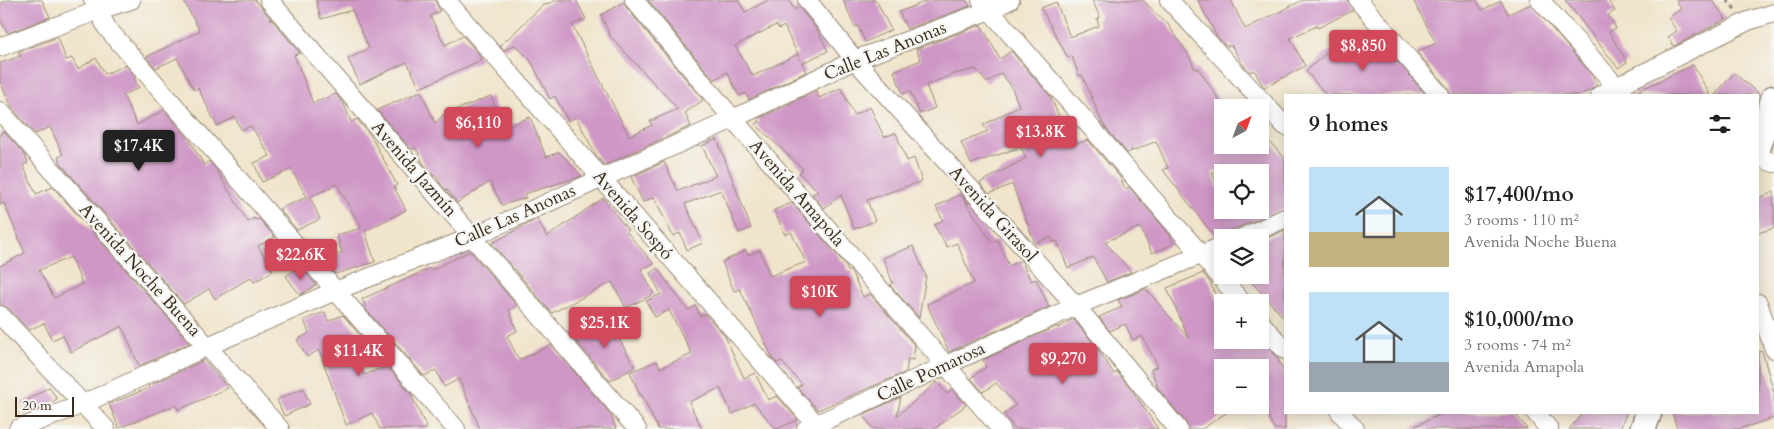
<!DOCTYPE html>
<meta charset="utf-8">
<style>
body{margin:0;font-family:Cardo,serif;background:#f6f6f6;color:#202124;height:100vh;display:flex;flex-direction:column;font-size:19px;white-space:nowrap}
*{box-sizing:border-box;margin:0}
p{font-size:16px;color:#757577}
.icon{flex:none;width:28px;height:28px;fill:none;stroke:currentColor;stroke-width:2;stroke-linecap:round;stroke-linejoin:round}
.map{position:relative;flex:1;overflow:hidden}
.drawer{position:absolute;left:1284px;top:94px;width:475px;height:320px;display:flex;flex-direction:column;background:#fff;border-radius:0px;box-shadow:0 2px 12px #0003}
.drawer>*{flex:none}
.needle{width:32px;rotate:41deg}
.controls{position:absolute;left:1214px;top:99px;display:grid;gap:10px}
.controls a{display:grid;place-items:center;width:55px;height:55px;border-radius:0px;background:#fff;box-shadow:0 2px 12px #0003;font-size:25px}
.scale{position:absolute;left:15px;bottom:12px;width:59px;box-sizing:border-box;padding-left:5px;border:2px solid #3b2a1e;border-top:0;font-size:14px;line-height:18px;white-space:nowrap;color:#3b2a1e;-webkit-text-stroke:4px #f6f6f2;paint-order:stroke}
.price{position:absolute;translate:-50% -42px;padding:0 11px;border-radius:5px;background:#d1495b;color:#fff;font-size:16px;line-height:32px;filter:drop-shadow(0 1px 2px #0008)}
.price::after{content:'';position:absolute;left:50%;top:30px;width:15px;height:11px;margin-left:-8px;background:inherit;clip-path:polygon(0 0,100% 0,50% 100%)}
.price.on{background:#222;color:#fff}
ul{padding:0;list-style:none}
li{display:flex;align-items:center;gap:15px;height:125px;padding:0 25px}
li span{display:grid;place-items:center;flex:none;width:140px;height:100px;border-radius:0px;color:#555}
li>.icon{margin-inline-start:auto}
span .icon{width:60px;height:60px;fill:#fffc;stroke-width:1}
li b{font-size:21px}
h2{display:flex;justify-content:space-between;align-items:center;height:60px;padding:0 25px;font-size:21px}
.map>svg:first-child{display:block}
</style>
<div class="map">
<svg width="1774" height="429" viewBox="0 0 1774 429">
<rect width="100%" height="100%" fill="#f6f6f2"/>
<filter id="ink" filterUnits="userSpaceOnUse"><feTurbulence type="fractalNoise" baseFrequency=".02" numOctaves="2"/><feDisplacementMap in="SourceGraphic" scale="10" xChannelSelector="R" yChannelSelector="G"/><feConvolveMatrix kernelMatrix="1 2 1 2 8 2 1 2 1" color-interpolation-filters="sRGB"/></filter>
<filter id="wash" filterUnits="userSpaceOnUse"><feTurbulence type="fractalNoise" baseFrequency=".0096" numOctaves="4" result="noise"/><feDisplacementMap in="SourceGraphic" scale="20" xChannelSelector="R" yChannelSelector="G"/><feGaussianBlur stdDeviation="1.12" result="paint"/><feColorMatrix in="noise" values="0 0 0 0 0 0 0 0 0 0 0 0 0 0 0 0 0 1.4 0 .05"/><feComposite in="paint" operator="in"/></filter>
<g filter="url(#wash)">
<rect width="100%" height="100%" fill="#f0e4ca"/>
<g id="blocks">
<g fill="#cf97c6" fill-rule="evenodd">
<path d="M 7,0 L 42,0 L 50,17 L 8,33 L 0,19 L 0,4 Z"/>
<path d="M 183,0 L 255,0 L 300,53 L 294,55 L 313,103 L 336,94 L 344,104 L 351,122 L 357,119 L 371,136 L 397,185 L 394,187 L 406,210 L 365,231 L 375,262 L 335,274 L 322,259 L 342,253 L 337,235 L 361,228 L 337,184 L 310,197 L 320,219 L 297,230 L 279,209 L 307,197 L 291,169 L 262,182 L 254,163 L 270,156 L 251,126 L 241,130 L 235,117 L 217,126 L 198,88 L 194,90 L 177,58 L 156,68 L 146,57 L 200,31 Z"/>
<path d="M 316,0 L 435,0 L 440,11 L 430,16 L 445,45 L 463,36 L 478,53 L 481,60 L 420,88 L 407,62 L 360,84 L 348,59 L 369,48 L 352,10 L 321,19 Z"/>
<path d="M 557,0 L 576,0 L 586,19 L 572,25 L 629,136 L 652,125 L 650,121 L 678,109 L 610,36 L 601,15 L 624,2 L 626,7 L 703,100 L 685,113 L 691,126 L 604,165 L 596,155 L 576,117 L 568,121 L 555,96 L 550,99 L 531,61 L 515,45 L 504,50 L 500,46 L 542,6 Z"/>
<path d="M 648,0 L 738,0 L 745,12 L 769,0 L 789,0 L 794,10 L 799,7 L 819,33 L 828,51 L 802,63 L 784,26 L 779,29 L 776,25 L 735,46 L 753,76 L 798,54 L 806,72 L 749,100 L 746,93 L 739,96 L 727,72 L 714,80 Z"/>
<path d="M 843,0 L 876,0 L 891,30 L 865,42 L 858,26 L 855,27 Z"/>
<path d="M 929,0 L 966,0 L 970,6 L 907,29 L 899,12 Z"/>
<path d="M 1092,0 L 1143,0 L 1163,21 L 1165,20 L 1188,54 L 1195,69 L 1198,68 L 1222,104 L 1222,145 L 1260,145 L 1260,132 L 1285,158 L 1285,208 L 1215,237 L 1163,170 L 1168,168 L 1156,141 L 1133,151 L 1131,149 L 1132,151 L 1127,153 L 1105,127 L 1096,110 L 1097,110 L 1082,75 L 1079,76 L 1072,56 L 1068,58 L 1041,8 L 1056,2 L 1070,37 L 1099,26 L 1097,19 L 1100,17 ZM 1212,172 L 1260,172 L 1260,210 L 1222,210 L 1222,199 Z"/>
<path d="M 1198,0 L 1231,0 L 1245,29 L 1303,0 L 1348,0 L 1353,10 L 1318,28 L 1317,26 L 1290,38 L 1305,66 L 1264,88 L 1254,70 L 1250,72 L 1241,62 L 1232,46 L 1226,46 L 1216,35 Z"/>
<path d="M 1413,0 L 1476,0 L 1482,10 L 1501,1 L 1508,14 L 1531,4 L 1592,75 L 1597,85 L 1591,90 L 1579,95 L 1450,95 L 1448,88 L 1417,52 L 1436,43 Z"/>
<path d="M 1565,0 L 1608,0 L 1615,11 L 1608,15 L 1616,28 L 1609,32 L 1627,62 L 1618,68 Z"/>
<path d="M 1676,0 L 1712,0 L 1726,19 L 1674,46 L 1668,37 L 1677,31 L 1668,18 L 1681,9 Z"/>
<path d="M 981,25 L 1000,59 L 1011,51 L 1050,96 L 1061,121 L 1067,119 L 1077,144 L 1088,140 L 1120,177 L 1125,189 L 1129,187 L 1170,235 L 1174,244 L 1152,253 L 1140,227 L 1105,242 L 1131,272 L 1107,282 L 1093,257 L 1068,268 L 1057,241 L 1053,242 L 1051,237 L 1035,243 L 1012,184 L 989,194 L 980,183 L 1026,158 L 1021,147 L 971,164 L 961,142 L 988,131 L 983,125 L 1019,106 L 1011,86 L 1001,73 L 987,83 L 976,69 L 954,74 L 926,85 L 935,108 L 920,114 L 910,91 L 903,94 L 894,71 L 921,60 L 916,49 Z"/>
<path d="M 1371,31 L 1396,63 L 1398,62 L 1426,95 L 1326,95 L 1306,71 L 1330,50 L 1336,57 Z"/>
<path d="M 58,37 L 66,60 L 72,58 L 78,69 L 96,58 L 105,74 L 126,65 L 136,77 L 134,78 L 139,88 L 123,95 L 137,125 L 164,110 L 189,139 L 204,165 L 209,161 L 217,171 L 248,222 L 254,218 L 255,220 L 259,219 L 275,237 L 258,246 L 273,271 L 254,282 L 251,277 L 215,299 L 209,289 L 184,304 L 62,165 L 58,157 L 63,155 L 50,127 L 35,134 L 13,109 L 0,82 L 0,63 L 21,56 L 18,52 Z"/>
<path d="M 1693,65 L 1710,95 L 1634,95 L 1634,93 Z"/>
<path d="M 1734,73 L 1760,95 L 1715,95 Z"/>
<path d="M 841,88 L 854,115 L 870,107 L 884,137 L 896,133 L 907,161 L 914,158 L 922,181 L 867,200 L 875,221 L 854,229 L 841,195 L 824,208 L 812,194 L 818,191 L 799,173 L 803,169 L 755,124 L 760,122 L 758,119 L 816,91 L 819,98 Z"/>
<path d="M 421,91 L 435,123 L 443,115 L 491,96 L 503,128 L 530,117 L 546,157 L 559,152 L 582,176 L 524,194 L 526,198 L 502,205 L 490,182 L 457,203 L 448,190 L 447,191 L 440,183 L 436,175 L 434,176 L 423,163 L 416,148 L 411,149 L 377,110 Z"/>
<path d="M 4,131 L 25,155 L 28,163 L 23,165 L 36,194 L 53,187 L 190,343 L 139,366 L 122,326 L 71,352 L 63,335 L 52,340 L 44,323 L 29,330 L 8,308 L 0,305 L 0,266 L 25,253 L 4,203 L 0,205 L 0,133 ZM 71,257 L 82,284 L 54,298 L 39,270 Z"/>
<path d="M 717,139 L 751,228 L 739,233 L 721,190 L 685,204 L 703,243 L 687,250 L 680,233 L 673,236 L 654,197 L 643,202 L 631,177 L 664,162 L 678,191 L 716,176 L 702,146 Z"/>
<path d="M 1774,192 L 1774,228 L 1758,233 L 1758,198 Z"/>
<path d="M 960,194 L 967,204 L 963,196 L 969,203 L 967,204 L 992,242 L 998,240 L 1009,266 L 1021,260 L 1031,281 L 1036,279 L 1049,307 L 949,352 L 927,304 L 974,283 L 957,243 L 947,247 L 934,225 L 943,220 L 936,207 Z"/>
<path d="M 603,198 L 628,230 L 626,231 L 654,264 L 641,269 L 654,294 L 626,308 L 612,282 L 552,313 L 492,243 L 537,219 L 547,237 Z"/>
<path d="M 792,203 L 845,264 L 848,271 L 851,271 L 863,297 L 870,294 L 915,346 L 913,360 L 908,359 L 906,372 L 818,410 L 797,387 L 802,384 L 781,361 L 777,363 L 774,361 L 740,289 L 734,291 L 722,262 L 746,250 L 748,255 L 760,250 L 770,276 L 806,262 L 791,232 L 785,235 L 774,210 Z"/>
<path d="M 1285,230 L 1285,319 L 1245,275 L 1260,275 L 1260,241 Z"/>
<path d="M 913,246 L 926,276 L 919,318 L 890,285 L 893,283 L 883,258 Z"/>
<path d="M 470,251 L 517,306 L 509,310 L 517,331 L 507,336 L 519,360 L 551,345 L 610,413 L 616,429 L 480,429 L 459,379 L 444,387 L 436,370 L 424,376 L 364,307 L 366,307 L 362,299 L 431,268 L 432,270 Z"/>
<path d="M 300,266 L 316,285 L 300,295 L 286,276 Z"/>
<path d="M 657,268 L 688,310 L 696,306 L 700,316 L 705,314 L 725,336 L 744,378 L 755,373 L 768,400 L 777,396 L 798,420 L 776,429 L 754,403 L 732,414 L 720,388 L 689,402 L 702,429 L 658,429 L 642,395 L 640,395 L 630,372 L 657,361 L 660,368 L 692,354 L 669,310 L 655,317 L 646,301 L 661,294 L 650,273 Z"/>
<path d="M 1203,273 L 1210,282 L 1222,312 L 1222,340 L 1262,340 L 1277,357 L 1285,374 L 1285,429 L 1274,429 L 1265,409 L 1260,411 L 1260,368 L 1222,368 L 1222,405 L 1230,405 L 1232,409 L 1202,429 L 1188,429 L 1186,422 L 1159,390 L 1151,369 L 1158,366 L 1142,336 L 1133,340 L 1125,324 L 1110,331 L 1099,317 L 1122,307 L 1118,300 L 1146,289 L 1189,339 L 1167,288 Z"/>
<path d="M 325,312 L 328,321 L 343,315 L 365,341 L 353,346 L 364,375 L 387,366 L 411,394 L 427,429 L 380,429 L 372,413 L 346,425 L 319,350 L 307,357 L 297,340 L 309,333 L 304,320 Z"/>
<path d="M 607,318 L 635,367 L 610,381 L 571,335 Z"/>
<path d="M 1073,319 L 1096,346 L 1114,374 L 1117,372 L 1130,387 L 1158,429 L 1015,429 L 1004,414 L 1016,405 L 996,383 L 983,392 L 971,378 L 986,367 L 983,360 L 1057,326 L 1058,328 Z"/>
<path d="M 1762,351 L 1774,393 L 1774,418 L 1739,429 L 1677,429 L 1672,412 L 1758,412 L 1758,352 Z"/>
<path d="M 204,360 L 228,388 L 178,410 L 176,405 L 119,428 L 109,404 L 149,388 L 148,386 Z"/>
<path d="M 937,382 L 947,394 L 952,389 L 966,405 L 934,429 L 874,429 L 862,415 L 901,397 L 897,416 Z"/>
<path d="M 49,387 L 57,399 L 43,408 L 28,414 L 22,403 Z"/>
<path d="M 303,388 L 310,404 L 284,416 L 277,400 Z"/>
<path d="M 1445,412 L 1514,412 L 1527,429 L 1409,429 Z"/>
<path d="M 1584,412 L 1627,412 L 1620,429 L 1569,429 Z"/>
</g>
</g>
</g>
<g filter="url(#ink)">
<use href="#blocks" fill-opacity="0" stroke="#968774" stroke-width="1"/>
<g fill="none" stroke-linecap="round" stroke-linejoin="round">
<defs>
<g id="street">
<path d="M 93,0 L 107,28 L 456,429"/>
<path d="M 269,0 L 637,429"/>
<path d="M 446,0 L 820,429"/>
<path d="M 634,0 L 733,119 L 1001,429"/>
<path d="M 807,0 L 855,60 L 1076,306 L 1178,429"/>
<path d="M 981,0 L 1242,302"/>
<path d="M 1169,0 L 1285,126"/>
<path d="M 1358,0 L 1440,95"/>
<path d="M 1540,0 L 1624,95"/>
<path d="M 0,47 L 99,10 L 131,0"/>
<path d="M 1600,95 L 1748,21 L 1774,13"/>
<path d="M 0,111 L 280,429"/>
<path d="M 1758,157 L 1774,163"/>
<path d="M 1242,238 L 1285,218"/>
<path d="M 1758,303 L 1774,349"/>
<path d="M 0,315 L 106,429"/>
<path d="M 1260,322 L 1285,350"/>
<path d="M 1340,412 L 1355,429"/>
<path d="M 1535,412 L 1549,429"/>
<path d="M 18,429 L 83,404 L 208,346 L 335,291 L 472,237 L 733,119 L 855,60 L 990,10 L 1010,0"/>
<path d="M 806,429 L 1076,306 L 1222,246"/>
</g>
<g id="secondary">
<path d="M 1758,147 L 1774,98"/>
<path d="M 1643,429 L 1649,412"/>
</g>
</defs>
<use href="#street" stroke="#968774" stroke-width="20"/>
<use href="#secondary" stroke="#968774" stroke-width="28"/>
<path stroke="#968774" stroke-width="3" stroke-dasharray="4 4" stroke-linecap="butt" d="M 1727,0 L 1735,9"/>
<use href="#street" stroke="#fff" stroke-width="18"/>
<use href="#secondary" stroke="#fff" stroke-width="25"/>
</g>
</g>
<g text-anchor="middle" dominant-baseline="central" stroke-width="4.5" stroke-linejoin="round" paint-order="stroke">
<g font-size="18" fill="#3b2a1e" stroke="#f6f6f2">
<text transform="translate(885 51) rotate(-22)">Calle Las Anonas</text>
<text transform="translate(414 169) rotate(49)">Avenida Jazmín</text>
<text transform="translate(797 193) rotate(49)">Avenida Amapola</text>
<text transform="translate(993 214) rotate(48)">Avenida Girasol</text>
<text transform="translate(633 215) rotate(49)">Avenida Sospó</text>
<text transform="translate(515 216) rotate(-24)">Calle Las Anonas</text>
<text transform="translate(140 270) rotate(48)">Avenida Noche Buena</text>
<text transform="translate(931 372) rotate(-25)">Calle Pomarosa</text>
</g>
</g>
</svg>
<div class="controls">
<a><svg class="needle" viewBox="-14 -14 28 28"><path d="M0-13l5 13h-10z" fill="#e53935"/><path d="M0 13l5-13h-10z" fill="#757577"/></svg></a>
<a><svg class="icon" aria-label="locate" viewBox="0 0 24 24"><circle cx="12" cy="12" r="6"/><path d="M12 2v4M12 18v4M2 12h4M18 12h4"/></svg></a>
<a><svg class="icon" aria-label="layers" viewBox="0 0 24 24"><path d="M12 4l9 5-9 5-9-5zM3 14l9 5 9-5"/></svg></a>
<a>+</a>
<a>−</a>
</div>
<div class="scale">20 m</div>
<b class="price" style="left:1363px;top:72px">$8,850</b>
<b class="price" style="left:478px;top:149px">$6,110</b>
<b class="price" style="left:1041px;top:158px">$13.8K</b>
<b class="price on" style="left:139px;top:172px">$17.4K</b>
<b class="price" style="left:301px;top:281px">$22.6K</b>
<b class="price" style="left:820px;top:318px">$10K</b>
<b class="price" style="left:605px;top:349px">$25.1K</b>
<b class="price" style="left:359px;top:377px">$11.4K</b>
<b class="price" style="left:1063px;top:385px">$9,270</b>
<section class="drawer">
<h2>9 homes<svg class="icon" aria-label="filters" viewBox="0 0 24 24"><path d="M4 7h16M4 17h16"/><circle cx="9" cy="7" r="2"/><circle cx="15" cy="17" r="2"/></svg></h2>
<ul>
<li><span style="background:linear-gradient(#bfe0f5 65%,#c2b280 0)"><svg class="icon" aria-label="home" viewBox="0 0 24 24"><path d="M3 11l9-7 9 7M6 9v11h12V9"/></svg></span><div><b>$17,400/mo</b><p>3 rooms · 110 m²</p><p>Avenida Noche Buena</p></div></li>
<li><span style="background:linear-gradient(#bfe0f5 70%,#9aa5b1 0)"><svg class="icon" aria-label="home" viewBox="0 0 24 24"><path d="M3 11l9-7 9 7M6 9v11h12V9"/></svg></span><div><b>$10,000/mo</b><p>3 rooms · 74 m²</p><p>Avenida Amapola</p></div></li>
</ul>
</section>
</div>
